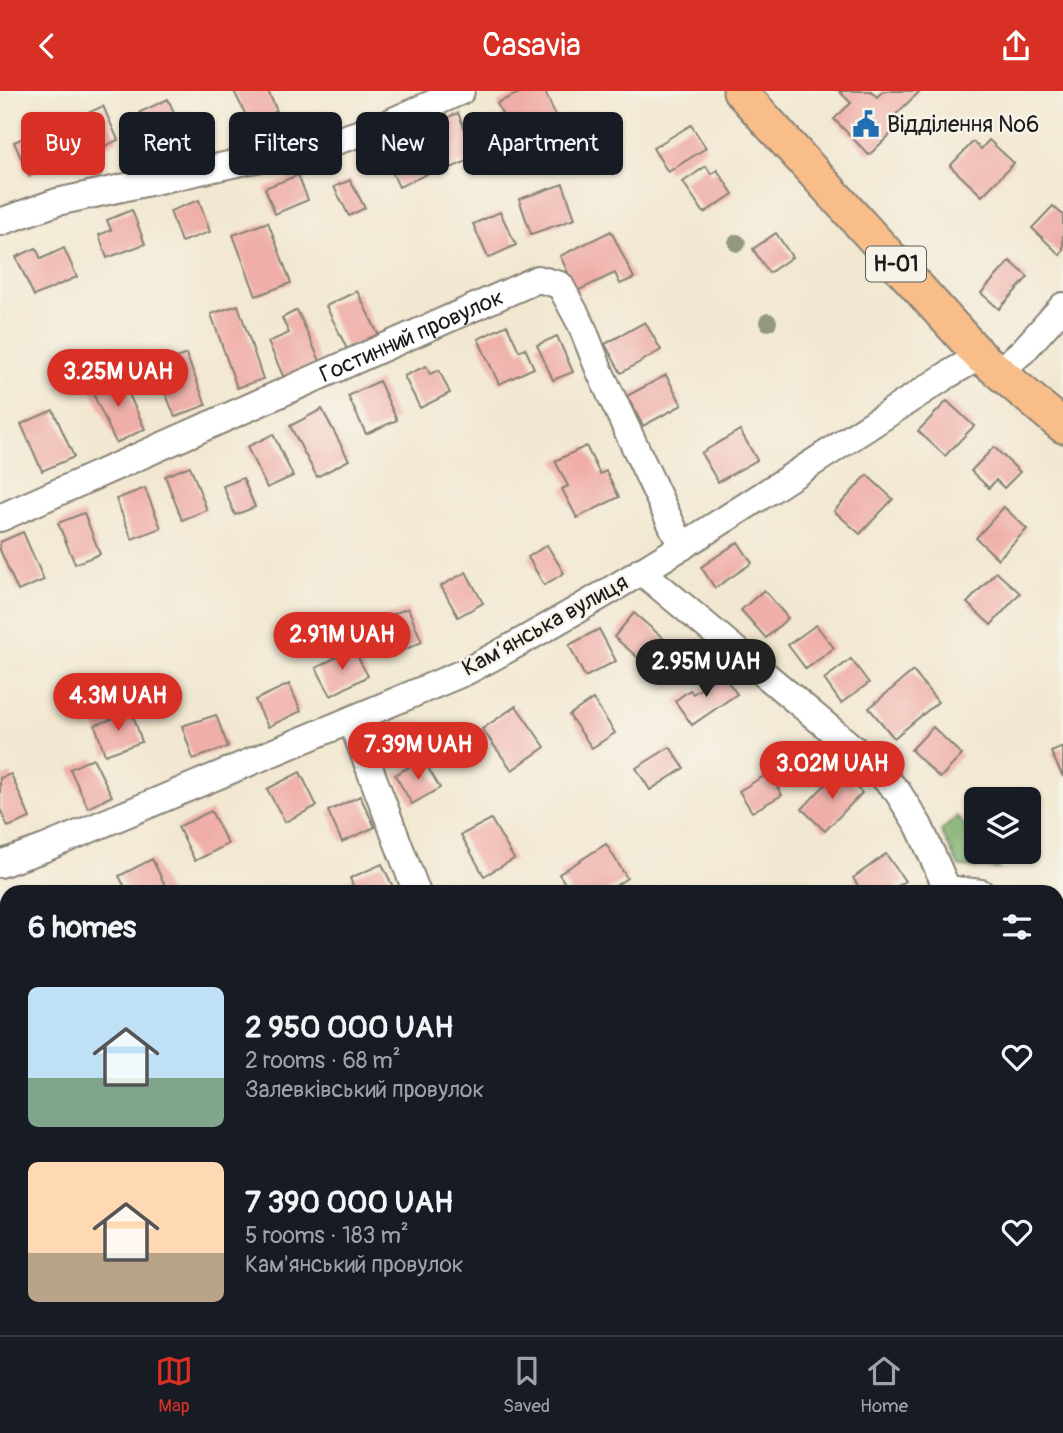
<!DOCTYPE html>
<meta charset="utf-8">
<style>
body{margin:0;font-family:Pangolin,sans-serif;background:#20242c;color:#f1f3f6;height:100vh;display:flex;flex-direction:column;font-size:26px;white-space:nowrap}
*{box-sizing:border-box;margin:0}
p{font-size:23px;color:#9ea1a6}
.icon{flex:none;width:38px;height:38px;fill:none;stroke:currentColor;stroke-width:2;stroke-linecap:round;stroke-linejoin:round}
.map{position:relative;flex:1;overflow:hidden}
.panel{position:absolute;left:0px;top:794px;width:1064px;height:450px;display:flex;flex-direction:column;background:#171b24;border-radius:21px 21px 0 0;box-shadow:0 2px 5px #0004}
.panel>*{flex:none}
.banner{position:absolute;left:21px;top:21px;width:700px;height:63px;display:flex;gap:14px}
.buttons{position:absolute;left:964px;top:696px;display:grid;gap:14px}
.buttons a{display:grid;place-items:center;width:77px;height:77px;border-radius:10px;background:#171b24;box-shadow:0 2px 5px #0004;font-size:35px}
.price{position:absolute;translate:-50% -60px;padding:0 16px;border-radius:24px;background:#d93025;color:#fff;font-size:23px;line-height:46px;filter:drop-shadow(0 2px 4px #0008)}
.price::after{content:'';position:absolute;left:50%;top:42px;width:21px;height:16px;margin-left:-10px;background:inherit;clip-path:polygon(0 0,100% 0,50% 100%)}
.price.current{background:#222;color:#fff}
ul{padding:0;list-style:none}
li{display:flex;align-items:center;gap:21px;height:175px;padding:0 28px}
li span{display:grid;place-items:center;flex:none;width:196px;height:140px;border-radius:10px;color:#555}
li>.icon{margin-inline-start:auto}
span .icon{width:84px;height:84px;fill:#fffc;stroke-width:1}
li b{font-size:30px}
h2{display:flex;justify-content:space-between;align-items:center;height:84px;padding:0 28px;font-size:30px}
.pill{padding:0 24px;border-radius:10px;background:#171b24;box-shadow:0 2px 5px #0004;font-size:24px;line-height:63px}
.pill.current{background:#d93025;color:#fff}
header{display:flex;justify-content:space-between;align-items:center;height:91px;padding:0 28px;background:#d93025;color:#fff;font-size:32px;font-weight:600}
.tabs{display:flex;justify-content:space-around;align-items:center;height:98px;border-top:2px solid #363941;background:#171b24;font-size:19px;color:#9ea1a6}
.tabs a{display:grid;justify-items:center;gap:4px}
.tabs .current{color:#d93025}
.map>svg:first-child{display:block}
</style>
<header><svg class="icon" aria-label="back" viewBox="0 0 24 24"><path d="M15 5l-7 7 7 7"/></svg>Casavia<svg class="icon" aria-label="share" viewBox="0 0 24 24"><path d="M12 15V3M7 8l5-5 5 5M5 13v7h14v-7"/></svg></header>
<div class="map">
<svg width="1063" height="1244" viewBox="0 0 1063 1244">
<rect width="100%" height="100%" fill="#f7f3e8"/>
<filter id="ink" filterUnits="userSpaceOnUse"><feTurbulence type="fractalNoise" baseFrequency=".0143" numOctaves="2"/><feDisplacementMap in="SourceGraphic" scale="14" xChannelSelector="R" yChannelSelector="G"/><feConvolveMatrix kernelMatrix="1 2 1 2 8 2 1 2 1" color-interpolation-filters="sRGB"/></filter>
<filter id="wash" filterUnits="userSpaceOnUse"><feTurbulence type="fractalNoise" baseFrequency=".00686" numOctaves="4" result="noise"/><feDisplacementMap in="SourceGraphic" scale="28" xChannelSelector="R" yChannelSelector="G"/><feGaussianBlur stdDeviation="1.57" result="paint"/><feColorMatrix in="noise" values="0 0 0 0 0 0 0 0 0 0 0 0 0 0 0 0 0 1.4 0 .05"/><feComposite in="paint" operator="in"/></filter>
<g filter="url(#wash)">
<rect width="100%" height="100%" fill="#f2e8d1"/>
<path fill="#78ab67" stroke="#4a6442" stroke-width="2" d="M 957,725 L 976,750 L 976,761 L 985,761 L 999,778 L 959,776 L 941,740 Z"/>
<g id="blocks">
<g fill="#efafa8">
<path d="M 234,0 L 268,0 L 277,20 L 250,33 Z"/>
<path d="M 524,0 L 545,0 L 560,35 L 516,54 L 497,12 Z"/>
<path d="M 839,0 L 871,0 L 877,6 L 883,0 L 920,0 L 890,29 L 897,37 L 869,64 L 834,28 L 851,12 Z"/>
<path d="M 168,8 L 183,42 L 155,55 L 140,21 Z"/>
<path d="M 103,15 L 118,49 L 90,62 L 75,28 Z"/>
<path d="M 458,22 L 465,39 L 481,32 L 493,59 L 451,77 L 432,33 Z"/>
<path d="M 691,34 L 706,57 L 668,81 L 653,57 Z"/>
<path d="M 42,39 L 57,72 L 29,85 L 14,51 Z"/>
<path d="M 989,49 L 1014,72 L 982,105 L 950,75 L 973,51 L 981,58 Z"/>
<path d="M 411,50 L 427,83 L 399,96 L 383,62 Z"/>
<path d="M 706,75 L 711,83 L 717,79 L 733,103 L 704,122 L 683,91 Z"/>
<path d="M 298,84 L 308,109 L 275,123 L 265,97 Z"/>
<path d="M 350,89 L 365,117 L 349,125 L 334,96 Z"/>
<path d="M 563,93 L 575,128 L 531,143 L 519,108 Z"/>
<path d="M 199,109 L 210,141 L 181,151 L 170,120 Z"/>
<path d="M 1053,115 L 1063,124 L 1063,160 L 1060,164 L 1032,137 Z"/>
<path d="M 132,119 L 145,153 L 107,167 L 99,144 L 111,139 L 107,129 Z"/>
<path d="M 500,121 L 516,154 L 488,167 L 473,133 Z"/>
<path d="M 268,131 L 291,192 L 256,205 L 233,144 Z"/>
<path d="M 611,140 L 634,187 L 620,193 L 615,182 L 577,200 L 560,165 Z"/>
<path d="M 776,142 L 792,166 L 769,182 L 753,158 Z"/>
<path d="M 36,157 L 41,168 L 64,157 L 77,186 L 34,205 L 16,166 Z"/>
<path d="M 1010,170 L 1028,186 L 999,218 L 981,202 Z"/>
<path d="M 357,200 L 378,243 L 347,258 L 326,215 Z"/>
<path d="M 238,214 L 263,288 L 237,297 L 211,223 Z"/>
<path d="M 297,219 L 320,270 L 284,287 L 268,251 L 289,242 L 282,227 Z"/>
<path d="M 645,231 L 661,259 L 621,282 L 605,253 Z"/>
<path d="M 507,234 L 519,260 L 525,257 L 534,277 L 499,293 L 478,248 Z"/>
<path d="M 557,245 L 573,281 L 553,289 L 537,254 Z"/>
<path d="M 186,263 L 206,314 L 175,326 L 155,276 Z"/>
<path d="M 426,275 L 430,283 L 439,279 L 450,302 L 420,317 L 404,285 Z"/>
<path d="M 120,284 L 145,338 L 116,352 L 91,298 Z"/>
<path d="M 666,284 L 682,314 L 643,335 L 627,305 Z"/>
<path d="M 379,290 L 397,329 L 366,343 L 348,305 Z"/>
<path d="M 947,310 L 974,335 L 945,365 L 918,340 Z"/>
<path d="M 322,318 L 349,369 L 317,386 L 290,335 Z"/>
<path d="M 53,319 L 74,366 L 42,380 L 21,333 Z"/>
<path d="M 740,339 L 757,369 L 718,391 L 701,362 Z"/>
<path d="M 273,343 L 293,385 L 267,397 L 247,356 Z"/>
<path d="M 586,355 L 600,383 L 606,380 L 619,406 L 577,427 L 562,398 L 568,395 L 555,370 Z"/>
<path d="M 994,356 L 1020,381 L 1004,397 L 996,389 L 989,397 L 971,380 Z"/>
<path d="M 190,375 L 207,419 L 182,429 L 165,385 Z"/>
<path d="M 867,384 L 893,408 L 860,443 L 834,420 Z"/>
<path d="M 243,387 L 255,416 L 235,424 L 223,395 Z"/>
<path d="M 145,397 L 161,437 L 132,448 L 116,408 Z"/>
<path d="M 1004,416 L 1027,438 L 998,468 L 976,447 Z"/>
<path d="M 84,422 L 100,463 L 75,473 L 58,432 Z"/>
<path d="M 23,441 L 44,489 L 18,500 L 0,459 L 0,451 Z"/>
<path d="M 738,451 L 752,472 L 715,497 L 701,476 Z"/>
<path d="M 547,454 L 564,482 L 544,494 L 528,466 Z"/>
<path d="M 466,481 L 483,512 L 458,526 L 441,495 Z"/>
<path d="M 996,481 L 1020,502 L 991,534 L 967,512 Z"/>
<path d="M 764,499 L 788,527 L 766,547 L 741,519 Z"/>
<path d="M 408,517 L 422,551 L 397,562 L 383,527 Z"/>
<path d="M 634,522 L 670,553 L 649,576 L 614,546 Z"/>
<path d="M 816,534 L 834,557 L 806,578 L 788,554 Z"/>
<path d="M 599,538 L 616,570 L 585,586 L 569,554 Z"/>
<path d="M 353,557 L 368,585 L 331,605 L 316,577 Z"/>
<path d="M 851,568 L 869,592 L 841,612 L 824,588 Z"/>
<path d="M 913,580 L 938,611 L 894,647 L 869,617 Z"/>
<path d="M 722,583 L 737,603 L 692,634 L 675,610 L 690,599 L 693,603 Z"/>
<path d="M 289,593 L 301,620 L 268,636 L 255,609 Z"/>
<path d="M 593,608 L 615,642 L 592,657 L 569,624 Z"/>
<path d="M 516,615 L 545,656 L 512,679 L 482,638 Z"/>
<path d="M 132,621 L 142,651 L 105,664 L 95,634 Z"/>
<path d="M 216,624 L 228,656 L 193,668 L 182,635 Z"/>
<path d="M 933,636 L 962,664 L 940,687 L 911,659 Z"/>
<path d="M 670,656 L 684,677 L 650,699 L 636,677 Z"/>
<path d="M 1063,656 L 1063,686 L 1051,661 Z"/>
<path d="M 93,667 L 112,705 L 88,717 L 70,678 Z"/>
<path d="M 423,668 L 440,697 L 412,713 L 395,684 Z"/>
<path d="M 839,679 L 862,702 L 825,740 L 802,718 Z"/>
<path d="M 300,681 L 317,715 L 285,731 L 267,698 Z"/>
<path d="M 769,682 L 782,704 L 752,721 L 739,700 Z"/>
<path d="M 11,683 L 30,727 L 8,736 L 0,718 L 0,687 Z"/>
<path d="M 360,705 L 375,736 L 342,751 L 328,720 Z"/>
<path d="M 211,720 L 228,753 L 195,770 L 178,736 Z"/>
<path d="M 491,728 L 514,768 L 484,785 L 461,744 Z"/>
<path d="M 606,753 L 627,787 L 605,802 L 571,802 L 559,783 Z"/>
<path d="M 886,763 L 905,790 L 888,802 L 863,802 L 853,787 Z"/>
<path d="M 152,768 L 169,802 L 128,802 L 119,785 Z"/>
<path d="M 382,773 L 396,802 L 356,802 L 350,787 Z"/>
<path d="M 7,807 L 7,847 L 0,849 L 0,809 Z"/>
<path d="M 1063,888 L 1063,918 L 1057,908 L 1057,892 Z"/>
<path d="M 7,1140 L 7,1183 L 0,1168 L 0,1144 Z"/>
<path d="M 1063,1206 L 1063,1243 L 1057,1244 L 1053,1237 L 1057,1237 L 1057,1210 Z"/>
<path d="M 22,1237 L 61,1237 L 64,1244 L 25,1244 Z"/>
<path d="M 325,1237 L 343,1237 L 346,1244 L 312,1244 Z"/>
<path d="M 635,1237 L 664,1237 L 654,1244 L 640,1244 Z"/>
</g>
</g>
</g>
<g filter="url(#ink)">
<use href="#blocks" fill-opacity="0" stroke="#878276" stroke-width="2"/>
<g fill="none" stroke-linecap="round" stroke-linejoin="round">
<defs>
<g id="minor">
<path d="M 0,131 L 57,111 L 330,52 L 382,35 L 461,0"/>
<path d="M 998,281 L 1023,260 L 1063,215"/>
<path id="s1" d="M 0,427 L 538,188 L 560,194 L 581,233 L 600,281 L 682,456"/>
<path d="M 641,480 L 866,668 L 897,700 L 919,735 L 949,802"/>
<path d="M 351,629 L 417,802"/>
<path d="M 0,773 L 45,757 L 465,581 C 633,493 790,386 949,283 L 980,265"/>
<path d="M 947,798 L 981,802"/>
<path d="M 1057,824 L 1063,826"/>
<path d="M 1057,976 L 1063,972"/>
<path d="M 1057,1076 L 1063,1089"/>
<path d="M 0,1211 L 7,1208"/>
<path d="M 833,1237 L 836,1244"/>
<path d="M 285,1244 L 288,1237"/>
<path d="M 702,1244 L 710,1237"/>
</g>
<path id="major" d="M 740,0 L 980,265 L 1063,335"/>
</defs>
<use href="#minor" stroke="#878276" stroke-width="30"/>
<use href="#major" stroke="#878276" stroke-width="37"/>
<use href="#minor" stroke="#fff" stroke-width="26"/>
<use href="#major" stroke="#f8bd89" stroke-width="33"/>
</g>
<g fill="#93997f">
<circle cx="737" cy="152" r="9"/>
<circle cx="768" cy="231" r="9"/>
</g>
</g>
<defs>
<symbol id="civic-bare" viewBox="-9 -9 18 18"><path d="M-.6-6.5H3V-4.5H.6V-3L4-1V1h2V6H-6V1h2V-1L-.6-3ZM-1.2 2.5V6h2.4V2.5Z" fill="#1f6fb2" stroke="#f7f3e8" stroke-width="2.5" paint-order="stroke"/></symbol>
</defs>
<g fill-rule="evenodd">
<use href="#civic-bare" x="847" y="14" width="38" height="38"/>
</g>
<g text-anchor="middle" dominant-baseline="central" stroke-width="5" stroke-linejoin="round" paint-order="stroke">
<rect fill="#f7f3e8" stroke="#5e5c59" stroke-width="2" x="866" y="155.5" width="60" height="35" rx="5"/>
<g font-size="21" font-weight="bold" fill="#1c1c1c">
<text x="896" y="173">Н-01</text>
</g>
<g font-size="23" fill="#1c1c1c" stroke="#f7f3e8" text-anchor="start">
<text x="887" y="33">Відділення №6</text>
</g>
<g font-size="23" fill="#1c1c1c" stroke="#f7f3e8">
<text stroke="none"><textPath href="#s1" startOffset="450">Гостинний провулок</textPath></text>
<text transform="translate(545 534) rotate(-29)">Камʼянська вулиця</text>
</g>
</g>
</svg>
<div class="buttons">
<a><svg class="icon" aria-label="layers" viewBox="0 0 24 24"><path d="M12 4l9 5-9 5-9-5zM3 14l9 5 9-5"/></svg></a>
</div>
<b class="price" style="left:118px;top:318px">3.25M UAH</b>
<b class="price" style="left:342px;top:581px">2.91M UAH</b>
<b class="price current" style="left:706px;top:608px">2.95M UAH</b>
<b class="price" style="left:118px;top:642px">4.3M UAH</b>
<b class="price" style="left:418px;top:691px">7.39M UAH</b>
<b class="price" style="left:832px;top:710px">3.02M UAH</b>
<div class="banner">
<a class="pill current">Buy</a>
<a class="pill">Rent</a>
<a class="pill">Filters</a>
<a class="pill">New</a>
<a class="pill">Apartment</a>
</div>
<section class="panel">
<h2>6 homes<svg class="icon" aria-label="filters" viewBox="0 0 24 24"><path d="M4 7h16M4 17h16"/><circle cx="9" cy="7" r="2"/><circle cx="15" cy="17" r="2"/></svg></h2>
<ul>
<li><span style="background:linear-gradient(#bfe0f5 65%,#7fa58c 0)"><svg class="icon" aria-label="home" viewBox="0 0 24 24"><path d="M3 11l9-7 9 7M6 9v11h12V9"/></svg></span><div><b>2 950 000 UAH</b><p>2 rooms · 68 m²</p><p>Залевківський провулок</p></div><svg class="icon" aria-label="heart" viewBox="0 0 24 24"><path d="M12 20l-8-8c-3-5 5-10 8-4 3-6 11-1 8 4z"/></svg></li>
<li><span style="background:linear-gradient(#ffd9b3 65%,#b9a48a 0)"><svg class="icon" aria-label="home" viewBox="0 0 24 24"><path d="M3 11l9-7 9 7M6 9v11h12V9"/></svg></span><div><b>7 390 000 UAH</b><p>5 rooms · 183 m²</p><p>Кам'янський провулок</p></div><svg class="icon" aria-label="heart" viewBox="0 0 24 24"><path d="M12 20l-8-8c-3-5 5-10 8-4 3-6 11-1 8 4z"/></svg></li>
</ul>
</section>
</div>
<nav class="tabs">
<a class="current"><svg class="icon" aria-label="map" viewBox="0 0 24 24"><path d="M3 6l6-2 6 2 6-2v14l-6 2-6-2-6 2zM9 4v14M15 6v14"/></svg>Map</a>
<a><svg class="icon" aria-label="saved" viewBox="0 0 24 24"><path d="M7 4h10v16l-5-4-5 4z"/></svg>Saved</a>
<a><svg class="icon" aria-label="home" viewBox="0 0 24 24"><path d="M3 11l9-7 9 7M6 9v11h12V9"/></svg>Home</a>
</nav>
